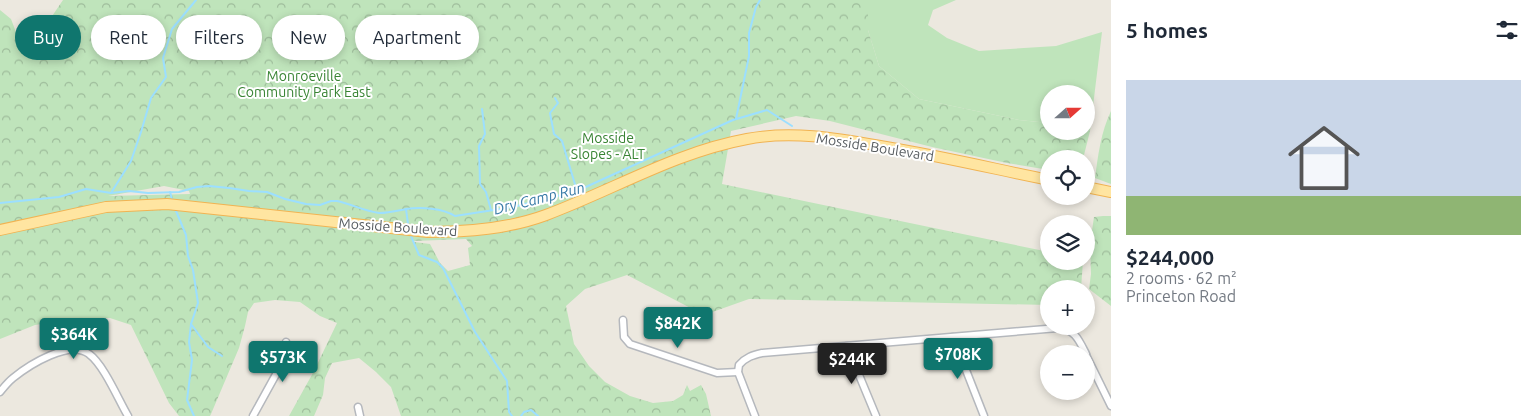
<!DOCTYPE html>
<meta charset="utf-8">
<style>
body{margin:0;font-family:Ubuntu,sans-serif;background:#f2f2f3;color:#1f2937;height:100vh;display:flex;flex-direction:column;font-size:19px;white-space:nowrap}
*{box-sizing:border-box;margin:0}
p{font-size:16px;color:#747a83}
.icon{flex:none;width:28px;height:28px;fill:none;stroke:currentColor;stroke-width:2;stroke-linecap:round;stroke-linejoin:round}
.map{position:relative;flex:1;overflow:hidden}
.drawer{display:flex;flex-direction:column;background:#fff;width:425px}
.drawer>*{flex:none}
.banner{position:absolute;left:15px;top:15px;width:475px;height:45px;display:flex;gap:10px}
.needle{width:32px;rotate:69deg}
.tools{position:absolute;left:1040px;top:85px;display:grid;gap:10px}
.tools a{display:grid;place-items:center;width:55px;height:55px;border-radius:50%;background:#fff;box-shadow:0 2px 8px #0003;font-size:25px}
.price{position:absolute;translate:-50% -42px;padding:0 11px;border-radius:5px;background:#0f766e;color:#fff;font-size:16px;line-height:32px;filter:drop-shadow(0 1px 2px #0008)}
.price::after{content:'';position:absolute;left:50%;top:30px;width:15px;height:11px;margin-left:-8px;background:inherit;clip-path:polygon(0 0,100% 0,50% 100%)}
.price.current{background:#222;color:#fff}
ul{padding:0;list-style:none}
li{display:grid;align-content:center;gap:10px;height:265px;padding:0 15px}
li+li{border-top:1px solid #e0e1e3}
li span{display:grid;place-items:center;height:155px;border-radius:0px;color:#555}
li>.icon{margin-inline-start:auto}
span .icon{width:90px;height:90px;fill:#fffc;stroke-width:1}
li b{font-size:21px}
h2{display:flex;justify-content:space-between;align-items:center;height:60px;padding:0 15px;font-size:21px}
.tag{padding:0 18px;border-radius:22px;background:#fff;box-shadow:0 2px 8px #0003;font-size:18px;line-height:45px}
.tag.current{background:#0f766e;color:#fff}
main{display:flex;flex:1;min-height:0}
.map>svg:first-child{display:block}
</style>
<main>
<div class="map">
<svg width="1111" height="416" viewBox="0 0 1111 416">
<defs>
<pattern id="forest-crowns" width="20" height="18" patternUnits="userSpaceOnUse" patternTransform="scale(1.25)"><rect width="20" height="18" fill="#bfe4bb"/><path d="M2 6a3 3 0 1 1 6 0M12 15a3 3 0 1 1 6 0" fill="none" stroke="#9ebc9b"/></pattern>
</defs>
<rect width="100%" height="100%" fill="#ece8df"/>
<path fill="#bfe4bb" d="M 868,0 L 956,0 L 933,10 L 928,25 L 947,38 L 979,51 L 1056,46 L 1102,32 L 1090,131 L 1086,129 L 1086,94 L 1049,94 L 1049,123 L 1019,120 L 919,99 L 879,66 L 868,30 Z"/>
<g fill="url(#forest-crowns)" fill-rule="evenodd">
<path d="M 63,0 L 868,0 L 868,30 L 879,66 L 919,99 L 1019,120 L 1049,123 L 1049,131 L 1086,131 L 1086,129 L 1090,131 L 1083,159 L 1049,159 L 1049,170 L 1007,163 L 932,147 L 830,121 L 796,116 L 731,131 L 722,184 L 1049,252 L 1049,261 L 1083,261 L 1081,289 L 1049,289 L 1049,305 L 749,299 L 704,315 L 627,275 L 585,289 L 566,306 L 574,344 L 589,366 L 605,382 L 630,396 L 653,403 L 673,401 L 683,395 L 687,385 L 690,391 L 701,385 L 706,394 L 711,416 L 401,416 L 391,387 L 376,372 L 359,358 L 332,363 L 325,378 L 323,395 L 314,416 L 289,416 L 314,371 L 337,323 L 320,316 L 300,302 L 275,300 L 254,303 L 248,312 L 245,326 L 239,348 L 211,414 L 210,416 L 179,416 L 169,403 L 131,325 L 110,318 L 70,320 L 35,325 L 0,339 L 0,10 L 11,19 L 25,56 ZM 164,186 L 189,191 L 190,194 L 108,196 ZM 466,239 L 472,246 L 468,248 L 470,265 L 448,271 L 440,263 L 430,244 L 414,242 L 413,241 Z"/>
<path d="M 1111,111 L 1111,184 L 1095,178 C 1098,155 1101,132 1111,111 Z"/>
<path d="M 1103,216 L 1111,216 L 1111,306 L 1089,289 L 1091,274 L 1090,244 L 1094,217 Z"/>
</g>
<g fill="none" stroke-linecap="round" stroke-linejoin="round">
<g stroke="#9cdfff" stroke-width="2">
<path d="M 555,98 L 558,103 L 550,113 L 554,134 L 562,141 L 577,191"/>
<path d="M 482,109 L 485,134 L 479,146 L 480,184 L 486,192 L 491,210"/>
<path d="M 736,119 L 749,56 L 749,33 L 756,7 L 760,0"/>
<path d="M 170,192 L 172,199"/>
<path d="M 111,193 L 131,161 L 141,132 L 151,98 L 166,77 L 163,58 L 172,29 L 196,0"/>
<path d="M 0,203 L 59,197 L 86,189 L 111,193 L 129,191 L 148,193 L 179,192 L 197,187 L 209,186 L 229,188 L 249,191 L 267,192 L 285,199 L 306,204 L 320,205 L 331,201 L 337,201 C 351,204 364,211 379,213 C 388,213 396,211 406,209 C 421,207 442,208 455,216 L 513,207 L 577,191 L 733,120 L 767,110 L 792,126"/>
<path d="M 406,209 L 408,224"/>
<path d="M 176,211 L 186,235 L 188,256 L 193,270 L 198,303 L 191,324 L 189,342 L 192,360 L 187,400 L 194,416"/>
<path d="M 411,236 L 419,255 L 437,262 L 443,268 L 475,332 L 507,381 L 509,412 L 512,416"/>
<path d="M 191,324 L 208,347 L 222,356"/>
<path d="M 521,416 L 524,412 L 531,410 L 538,416"/>
</g>
<defs>
<g id="minor">
<path d="M 623,320 L 624,337 L 630,344 L 717,373 L 738,372"/>
<path d="M 953,337 L 984,416"/>
<path d="M 847,346 L 876,416"/>
<path d="M 1086,355 L 1111,406"/>
<path d="M 0,392 C 4,387 8,382 13,378 C 29,365 70,339 89,354 C 104,365 118,399 128,416"/>
<path d="M 358,407 L 360,416"/>
<path d="M 253,416 L 285,358 L 286,342"/>
<path d="M 755,416 L 738,372 L 739,365 C 746,357 753,355 762,353 L 1058,328 C 1075,329 1079,340 1086,354"/>
</g>
<g id="primary">
<path d="M 1086,187 L 1111,192"/>
<path d="M 0,230 L 106,207 L 167,204 L 428,232 C 468,232 508,229 546,215 C 613,190 676,152 747,139 C 794,130 840,139 886,147 C 940,156 995,169 1049,180"/>
</g>
</defs>
<use href="#minor" stroke="#b5b8bd" stroke-width="9"/>
<use href="#primary" stroke="#f1b352" stroke-width="12"/>
<use href="#minor" stroke="#fff" stroke-width="6"/>
<use href="#primary" stroke="#ffe5a1" stroke-width="10"/>
</g>
<g text-anchor="middle" dominant-baseline="central" stroke-width="4" stroke-linejoin="round" paint-order="stroke">
<g font-size="14" fill="#398434" stroke="#fff">
<text x="304" y="76">Monroeville<tspan x="304" dy="16">Community Park East</tspan></text>
<text x="608" y="138">Mosside<tspan x="608" dy="16">Slopes - ALT</tspan></text>
</g>
<g font-size="14" fill="#585d61" stroke="#fff">
<text transform="translate(875 147) rotate(9)">Mosside Boulevard</text>
<text transform="translate(398 227) rotate(4)">Mosside Boulevard</text>
</g>
<g font-size="15" font-style="italic" fill="#387aa7" stroke="#fff">
<text transform="translate(539 198) rotate(-14)">Dry Camp Run</text>
</g>
</g>
</svg>
<div class="tools">
<a><svg class="needle" viewBox="-14 -14 28 28"><path d="M0-13l5 13h-10z" fill="#e53935"/><path d="M0 13l5-13h-10z" fill="#747a83"/></svg></a>
<a><svg class="icon" aria-label="locate" viewBox="0 0 24 24"><circle cx="12" cy="12" r="6"/><path d="M12 2v4M12 18v4M2 12h4M18 12h4"/></svg></a>
<a><svg class="icon" aria-label="layers" viewBox="0 0 24 24"><path d="M12 4l9 5-9 5-9-5zM3 14l9 5 9-5"/></svg></a>
<a>+</a>
<a>−</a>
</div>
<b class="price" style="left:678px;top:349px">$842K</b>
<b class="price" style="left:74px;top:360px">$364K</b>
<b class="price" style="left:958px;top:380px">$708K</b>
<b class="price" style="left:283px;top:383px">$573K</b>
<b class="price current" style="left:852px;top:385px">$244K</b>
<div class="banner">
<a class="tag current">Buy</a>
<a class="tag">Rent</a>
<a class="tag">Filters</a>
<a class="tag">New</a>
<a class="tag">Apartment</a>
</div>
</div>
<section class="drawer">
<h2>5 homes<svg class="icon" aria-label="filters" viewBox="0 0 24 24"><path d="M4 7h16M4 17h16"/><circle cx="9" cy="7" r="2"/><circle cx="15" cy="17" r="2"/></svg></h2>
<ul>
<li><span style="background:linear-gradient(#c9d6e8 75%,#8fb573 0)"><svg class="icon" aria-label="home" viewBox="0 0 24 24"><path d="M3 11l9-7 9 7M6 9v11h12V9"/></svg></span><div><b>$244,000</b><p>2 rooms · 62 m²</p><p>Princeton Road</p></div></li>
</ul>
</section>
</main>
